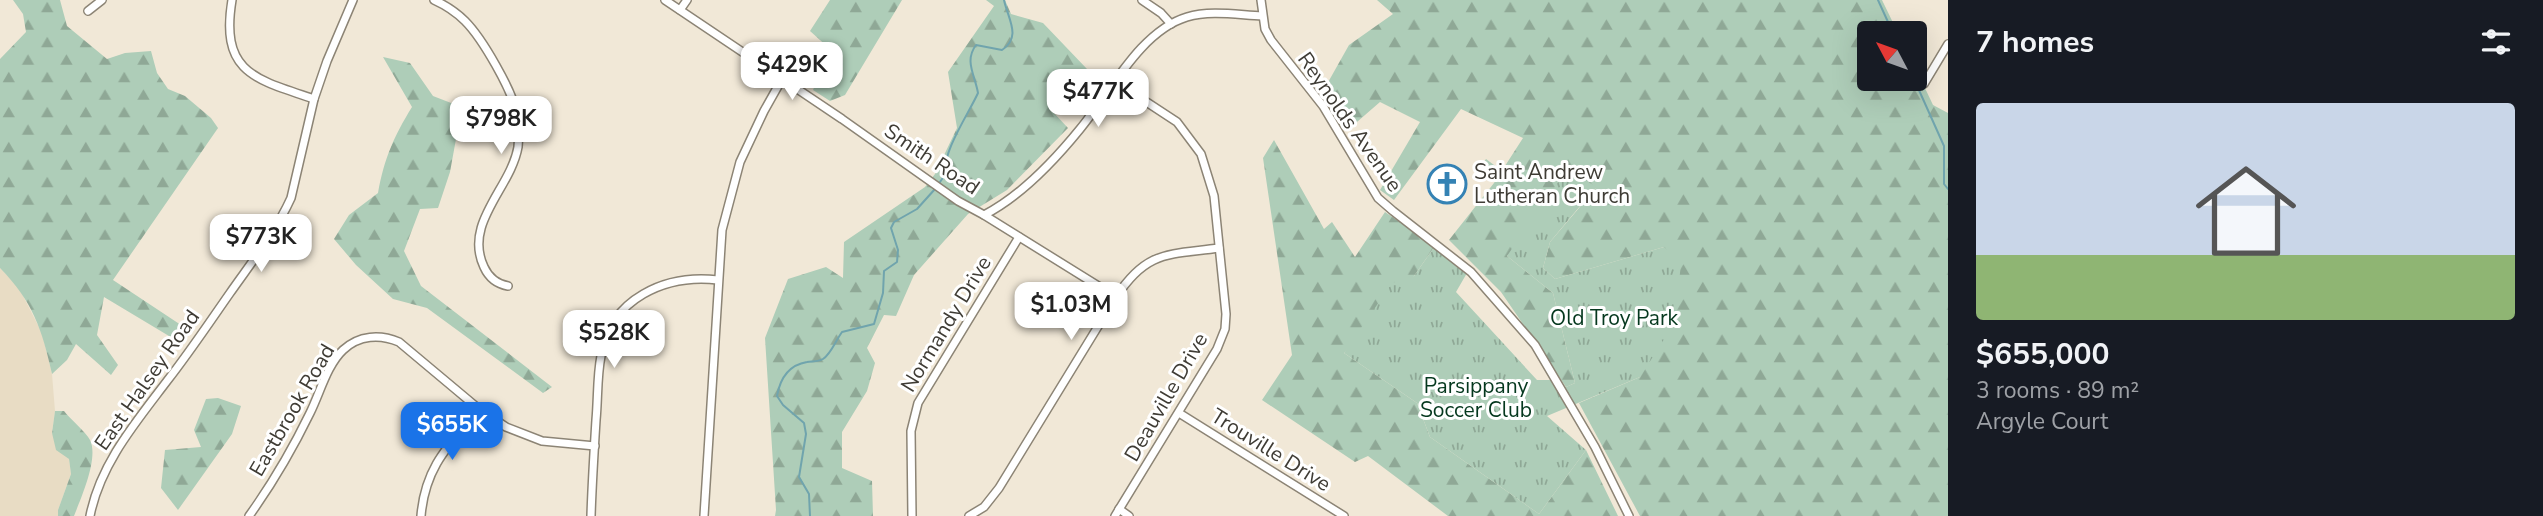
<!DOCTYPE html>
<meta charset="utf-8">
<style>
body{margin:0;font-family:"Nunito Sans",sans-serif;background:#242831;color:#f1f3f6;height:100vh;display:flex;flex-direction:column;font-size:26px;white-space:nowrap}
*{box-sizing:border-box;margin:0}
p{font-size:23px;color:#9ea1a6}
.icon{flex:none;width:38px;height:38px;fill:none;stroke:currentColor;stroke-width:2;stroke-linecap:round;stroke-linejoin:round}
.map{position:relative;flex:1;overflow:hidden}
.drawer{display:flex;flex-direction:column;background:#171b24;width:595px}
.drawer>*{flex:none}
.needle{width:46px;rotate:311deg}
.tools{position:absolute;left:1857px;top:21px;display:grid;gap:14px}
.tools a{display:grid;place-items:center;width:70px;height:70px;border-radius:7px;background:#171b24;box-shadow:0 7px 28px #0002;font-size:35px}
.price{position:absolute;translate:-50% -60px;padding:0 16px;border-radius:14px;background:#fff;color:#222;font-size:23px;line-height:46px;filter:drop-shadow(0 2px 4px #0008)}
.price::after{content:'';position:absolute;left:50%;top:42px;width:21px;height:16px;margin-left:-10px;background:inherit;clip-path:polygon(0 0,100% 0,50% 100%)}
.price.active{background:#1a73e8;color:#fff}
ul{padding:0;list-style:none}
li{display:grid;align-content:center;gap:14px;height:371px;padding:0 28px}
li+li{border-top:2px solid #363941}
li span{display:grid;place-items:center;height:217px;border-radius:7px;color:#555}
li>.icon{margin-inline-start:auto}
span .icon{width:126px;height:126px;fill:#fffc;stroke-width:1}
li b{font-size:30px}
h2{display:flex;justify-content:space-between;align-items:center;height:84px;padding:0 28px;font-size:30px}
main{display:flex;flex:1;min-height:0}
.map>svg:first-child{display:block}
</style>
<main>
<div class="map">
<svg width="1948" height="516" viewBox="0 0 1948 516">
<defs>
<pattern id="forest-firs" width="22" height="20" patternUnits="userSpaceOnUse" patternTransform="scale(1.75)"><rect width="22" height="20" fill="#aecdb8"/><path d="M5 1l3.5 6h-7zM16 11l3.5 6h-7z" fill="#8fa896"/></pattern>
<pattern id="park-tufts" width="24" height="20" patternUnits="userSpaceOnUse" patternTransform="scale(1.75)"><rect width="24" height="20" fill="#aecdb8"/><path d="M3 7l-1-3M5 7V3M7 7l1-3M15 17l-1-3M17 17v-4M19 17l1-3" fill="none" stroke="#8fa896"/></pattern>
</defs>
<rect width="100%" height="100%" fill="#f1e8d7"/>
<path fill="#e8dcc4" d="M 0,268 L 19,288 L 42,333 L 52,374 L 55,411 L 52,433 L 69,459 L 71,474 L 58,510 L 58,516 L 0,516 Z"/>
<g fill="url(#forest-firs)">
<path d="M 13,0 L 60,0 L 67,26 L 107,59 L 125,53 L 151,51 L 157,73 L 168,89 L 185,96 L 211,118 L 218,128 L 113,280 L 187,329 L 174,339 L 104,297 L 97,335 L 118,365 L 111,375 L 76,344 L 67,360 L 52,374 C 42,329 33,302 0,268 L 0,59 L 26,32 L 23,14 Z"/>
<path d="M 830,0 L 902,0 L 845,95 L 830,101 L 813,90 L 830,49 L 810,31 Z"/>
<path d="M 986,0 L 1005,0 L 1011,14 L 1043,23 L 1087,69 L 1053,112 L 1068,128 L 1007,190 L 968,214 L 914,275 L 896,316 L 884,315 L 867,348 L 875,363 L 867,391 L 842,432 L 842,468 L 872,481 L 873,516 L 775,516 L 776,510 L 765,338 L 788,279 L 826,267 L 843,278 L 844,242 L 925,187 L 935,174 L 957,128 L 948,72 L 994,6 Z"/>
<path d="M 1377,0 L 1882,0 L 1898,33 L 1869,33 L 1869,79 L 1914,79 L 1915,67 L 1933,105 L 1948,113 L 1948,516 L 1640,516 L 1579,403 L 1640,377 L 1664,247 L 1555,279 L 1543,268 L 1550,242 L 1596,188 L 1507,256 L 1553,293 L 1575,383 L 1566,387 L 1501,292 L 1449,240 L 1494,183 L 1523,138 L 1461,109 L 1394,200 L 1380,190 L 1420,122 L 1380,102 L 1350,128 L 1322,93 L 1349,45 L 1393,14 Z"/>
<path d="M 383,57 L 410,63 L 433,96 L 477,113 L 458,128 L 450,172 L 438,208 L 420,209 L 404,251 L 421,286 L 552,387 L 543,393 L 427,308 L 393,299 L 356,265 L 334,239 L 349,215 L 378,193 C 384,159 394,136 412,107 Z"/>
<path d="M 1274,140 L 1324,229 L 1332,222 L 1355,257 L 1385,212 L 1435,246 L 1414,276 L 1344,353 L 1417,403 L 1430,437 L 1539,514 L 1586,450 L 1618,516 L 1448,516 L 1368,456 L 1355,462 L 1262,400 L 1292,355 L 1263,158 Z"/>
<path d="M 218,398 L 241,406 L 232,434 L 178,510 L 161,488 L 165,450 L 201,447 L 194,430 L 206,399 Z"/>
<path d="M 55,411 L 64,411 C 70,419 86,432 90,440 C 99,458 81,498 74,516 L 58,516 L 58,510 L 71,474 L 69,459 L 56,450 L 52,433 Z"/>
</g>
<g fill="url(#park-tufts)">
<path d="M 1486,159 L 1498,168 L 1489,180 L 1477,172 Z"/>
<path d="M 1568,168 L 1596,187 L 1550,242 L 1543,268 L 1555,279 L 1664,247 L 1681,263 L 1675,322 L 1640,377 L 1547,416 L 1586,450 L 1539,514 L 1430,437 L 1417,403 L 1344,353 L 1392,283 L 1414,276 L 1435,246 L 1467,273 L 1456,292 L 1537,380 L 1558,380 L 1566,387 L 1575,383 L 1553,293 L 1507,256 Z"/>
</g>
<g fill="none" stroke-linecap="round" stroke-linejoin="round">
<g stroke="#70a4ad" stroke-width="2">
<path d="M 1878,0 L 1893,33"/>
<path d="M 1914,79 L 1944,146 L 1944,184 L 1948,189"/>
<path d="M 938,185 L 946,173 C 941,154 969,113 978,93 C 975,75 964,61 976,45 L 1002,50 C 1022,37 1008,19 1004,0"/>
<path d="M 810,516 L 809,494 L 799,477 L 806,434 L 804,423 L 783,405 L 777,396 C 780,379 789,365 807,362 C 812,361 818,362 823,359 C 831,354 836,340 842,332 L 874,324 L 883,293 L 884,271 L 897,262 L 898,250 L 891,228 L 894,222 L 917,209 L 935,189"/>
</g>
<defs>
<g id="minor">
<path d="M 232,0 C 220,73 255,79 314,99"/>
<path d="M 434,0 C 445,5 456,12 465,21 C 482,38 513,91 517,115 C 519,125 519,136 518,147 C 511,188 463,223 484,267 C 489,278 497,284 508,286"/>
<path d="M 665,0 L 842,119 L 958,201 L 984,215 C 1021,196 1054,161 1080,129 C 1110,93 1140,31 1187,17 C 1210,10 1238,15 1262,16"/>
<path d="M 1142,0 L 1161,13 L 1171,24"/>
<path d="M 1261,0 L 1265,29 L 1271,40 L 1323,106 L 1378,198 L 1393,211 L 1471,272 L 1535,345 L 1595,447 L 1629,516"/>
<path d="M 680,10 L 687,0"/>
<path d="M 88,11 L 102,0"/>
<path d="M 1924,84 L 1948,44"/>
<path d="M 984,215 L 1116,297"/>
<path d="M 1179,413 L 1344,516"/>
<path d="M 1119,509 L 1129,516"/>
<path d="M 90,516 C 100,464 136,422 167,381 C 189,353 209,323 230,293 C 251,263 275,233 291,198 L 314,99 L 327,61 L 353,0"/>
<path d="M 249,516 C 272,484 293,448 310,413 C 320,393 327,365 343,350 C 359,335 380,334 399,342 L 479,409 L 506,427 L 542,441 L 595,446"/>
<path d="M 421,516 C 425,467 449,445 479,409"/>
<path d="M 591,516 C 592,484 594,452 596,420 C 598,399 597,376 601,356 C 610,298 666,274 718,280"/>
<path d="M 704,516 L 722,230 L 740,162 L 764,111 L 782,79"/>
<path d="M 912,516 L 911,431 L 918,403 L 1019,237"/>
<path d="M 969,516 L 984,507 L 999,488 L 1116,297 C 1147,250 1168,255 1219,248"/>
<path d="M 1115,516 L 1217,349 L 1225,329 L 1226,314 L 1214,196 L 1201,154 L 1177,122 L 1116,82"/>
</g>
</defs>
<use href="#minor" stroke="#8c8475" stroke-width="10"/>
<use href="#minor" stroke="#fff" stroke-width="7"/>
</g>
<defs>
<symbol id="church-ring" viewBox="-11 -11 22 22"><circle r="9.5" fill="#fff" stroke="#3482b4" stroke-width="1.5"/><path d="M-1.2-6h2.4v3.5h3.3v2.4h-3.3V6h-2.4V-.1h-3.3v-2.4h3.3Z" fill="#3482b4"/></symbol>
</defs>
<g fill-rule="evenodd">
<use href="#church-ring" x="1425" y="162" width="44" height="44"/>
</g>
<g text-anchor="middle" dominant-baseline="central" stroke-width="6" stroke-linejoin="round" paint-order="stroke">
<g font-size="21" fill="#3f3c35" stroke="#fff">
<text transform="translate(1350 122) rotate(55)">Reynolds Avenue</text>
<text transform="translate(932 159) rotate(34)">Smith Road</text>
<text transform="translate(946 324) rotate(-59)">Normandy Drive</text>
<text transform="translate(147 380) rotate(-55)">East Halsey Road</text>
<text transform="translate(1166 397) rotate(-60)">Deauville Drive</text>
<text transform="translate(292 410) rotate(-60)">Eastbrook Road</text>
<text transform="translate(1271 450) rotate(32)">Trouville Drive</text>
</g>
<g font-size="21" fill="#3f3c35" stroke="#fff" text-anchor="start">
<text x="1474" y="172">Saint Andrew<tspan x="1474" dy="24">Lutheran Church</tspan></text>
</g>
<g font-size="21" fill="#05381e" stroke="#fff">
<text x="1614" y="318">Old Troy Park</text>
<text x="1476" y="386">Parsippany<tspan x="1476" dy="24">Soccer Club</tspan></text>
</g>
</g>
</svg>
<div class="tools">
<a><svg class="needle" viewBox="-14 -14 28 28"><path d="M0-13l5 13h-10z" fill="#e53935"/><path d="M0 13l5-13h-10z" fill="#9ea1a6"/></svg></a>
</div>
<b class="price" style="left:792px;top:102px">$429K</b>
<b class="price" style="left:1098px;top:129px">$477K</b>
<b class="price" style="left:501px;top:156px">$798K</b>
<b class="price" style="left:261px;top:274px">$773K</b>
<b class="price" style="left:1071px;top:342px">$1.03M</b>
<b class="price" style="left:614px;top:370px">$528K</b>
<b class="price active" style="left:452px;top:462px">$655K</b>
</div>
<section class="drawer">
<h2>7 homes<svg class="icon" aria-label="filters" viewBox="0 0 24 24"><path d="M4 7h16M4 17h16"/><circle cx="9" cy="7" r="2"/><circle cx="15" cy="17" r="2"/></svg></h2>
<ul>
<li><span style="background:linear-gradient(#c9d6e8 70%,#8fb573 0)"><svg class="icon" aria-label="home" viewBox="0 0 24 24"><path d="M3 11l9-7 9 7M6 9v11h12V9"/></svg></span><div><b>$655,000</b><p>3 rooms · 89 m²</p><p>Argyle Court</p></div></li>
</ul>
</section>
</main>
